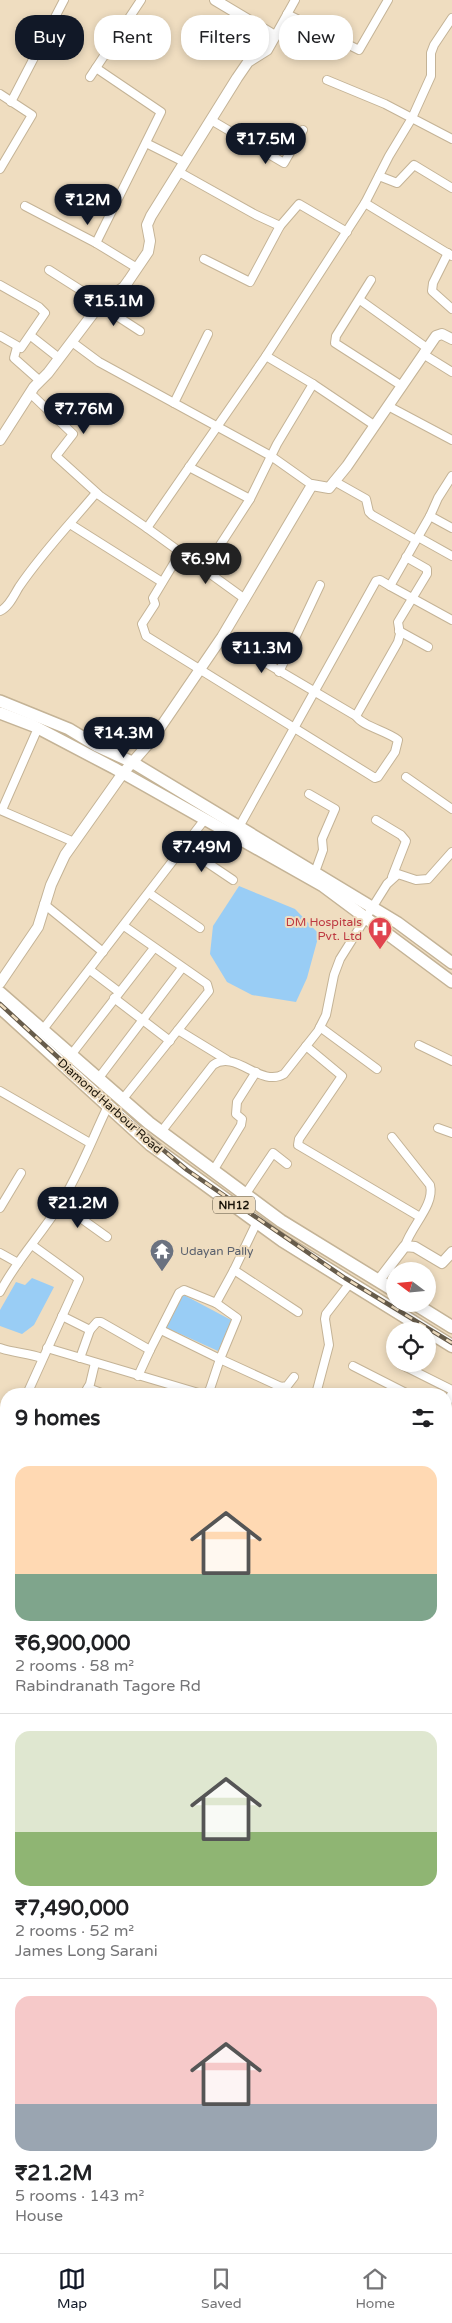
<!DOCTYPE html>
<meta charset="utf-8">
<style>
body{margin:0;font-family:"Varela Round",sans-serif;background:#f2f2f2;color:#202124;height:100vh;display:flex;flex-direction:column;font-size:19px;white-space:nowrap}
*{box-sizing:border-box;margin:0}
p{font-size:16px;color:#757577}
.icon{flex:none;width:28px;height:28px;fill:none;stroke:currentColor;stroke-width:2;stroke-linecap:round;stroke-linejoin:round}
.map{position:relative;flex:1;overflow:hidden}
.panel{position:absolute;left:0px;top:1388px;width:452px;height:866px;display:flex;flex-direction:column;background:#fff;border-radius:20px 20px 0 0;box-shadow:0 2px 8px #0003}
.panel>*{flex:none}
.banner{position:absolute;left:15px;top:15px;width:422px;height:45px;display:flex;gap:10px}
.needle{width:32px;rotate:286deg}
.tools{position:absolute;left:386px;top:1262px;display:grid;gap:10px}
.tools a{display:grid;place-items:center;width:50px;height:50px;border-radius:50%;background:#fff;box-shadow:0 2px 8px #0003;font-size:25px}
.price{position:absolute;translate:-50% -42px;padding:0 11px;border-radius:18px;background:#111827;color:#fff;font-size:16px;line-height:32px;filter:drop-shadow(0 1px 2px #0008)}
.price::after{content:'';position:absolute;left:50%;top:30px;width:15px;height:11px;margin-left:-8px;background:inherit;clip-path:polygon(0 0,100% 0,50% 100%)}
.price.selected{background:#222;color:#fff}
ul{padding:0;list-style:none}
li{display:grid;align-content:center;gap:10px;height:265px;padding:0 15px}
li+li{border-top:1px solid #e0e0e0}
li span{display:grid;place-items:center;height:155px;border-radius:15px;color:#555}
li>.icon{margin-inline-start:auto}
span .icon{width:90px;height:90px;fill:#fffc;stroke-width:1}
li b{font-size:21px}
h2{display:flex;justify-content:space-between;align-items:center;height:60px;padding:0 15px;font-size:21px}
.chip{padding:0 18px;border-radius:20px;background:#fff;box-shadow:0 2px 8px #0003;font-size:18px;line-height:45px}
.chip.selected{background:#111827;color:#fff}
.tab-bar{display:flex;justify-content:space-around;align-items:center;height:70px;border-top:1px solid #e0e0e0;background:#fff;font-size:14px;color:#757577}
.tab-bar a{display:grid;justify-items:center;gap:2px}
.tab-bar .selected{color:#111827}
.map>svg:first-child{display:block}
</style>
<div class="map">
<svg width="452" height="2253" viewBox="0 0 452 2253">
<rect width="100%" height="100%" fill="#efddc0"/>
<g fill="#99cdf5">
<path d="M 239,886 L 295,909 L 319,934 L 307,978 L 296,1002 L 252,995 L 227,982 L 210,954 L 213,926 Z"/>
<path d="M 32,1278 L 54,1287 L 34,1325 L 22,1334 L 0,1326 L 0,1310 L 16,1282 L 25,1285 Z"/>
<path d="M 182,1294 L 233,1321 L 218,1351 L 165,1327 Z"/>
</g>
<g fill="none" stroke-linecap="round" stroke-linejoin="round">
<defs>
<g id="minor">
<path d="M 287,14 L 359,50 L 388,0"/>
<path d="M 275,36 L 295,0"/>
<path d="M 96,68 L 161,112 L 96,243"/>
<path d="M 90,77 L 141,0"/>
<path d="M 327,80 L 385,104 L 452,139"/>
<path d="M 0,94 L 32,115 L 0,169"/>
<path d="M 11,102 L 64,0"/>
<path d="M 211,120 L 284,163 L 303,130"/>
<path d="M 146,143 L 184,162"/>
<path d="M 179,172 L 256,215 L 280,226"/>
<path d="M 379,176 L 397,183 L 414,165 L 452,188"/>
<path d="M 365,203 L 452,256"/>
<path d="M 25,206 L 96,243 L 137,268"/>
<path d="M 448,253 L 433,283 L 432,291 L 452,309"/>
<path d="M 204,259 L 250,282 L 280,226 L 299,204 L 347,232"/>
<path d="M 49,270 L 101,303"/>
<path d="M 371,280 L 336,336 L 335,343 L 402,386"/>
<path d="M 0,285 L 39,307 L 45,313 L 21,348 L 0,336"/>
<path d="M 360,300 L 427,348"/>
<path d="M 100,305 L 140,331"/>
<path d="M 31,336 L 59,358"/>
<path d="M 72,342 L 99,362 L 271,456 L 312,485"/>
<path d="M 17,347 L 14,358 L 40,381"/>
<path d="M 423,354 L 452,372"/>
<path d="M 266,356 L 313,384 L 374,425"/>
<path d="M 30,393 L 73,434 L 56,456 L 98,494"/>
<path d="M 174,403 L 208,334"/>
<path d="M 388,406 L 452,440"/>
<path d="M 189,467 L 250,499"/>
<path d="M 334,481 L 366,499 L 369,512 L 372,515 L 416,540"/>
<path d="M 430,516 L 452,528"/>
<path d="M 70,524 L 162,582"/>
<path d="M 147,528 L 245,599"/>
<path d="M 418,537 L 452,556"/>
<path d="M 180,553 L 153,598 L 155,604 L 142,624 L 146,636 L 375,778 L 378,777 L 395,752 L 398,740 C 387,731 362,726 356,716 L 398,642 L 400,634 L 398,622 L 427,574 L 427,569 L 406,557"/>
<path d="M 215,553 L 250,499 L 277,444 L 313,384"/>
<path d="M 390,586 L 452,620"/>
<path d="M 0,611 C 9,607 14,595 19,587 C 42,553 70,524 96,493 L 147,528 L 266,356 L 365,203 L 389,156 L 412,118 L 431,76 L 431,53 L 434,45 L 452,18"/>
<path d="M 399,631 L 428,647"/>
<path d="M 222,637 L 356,716"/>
<path d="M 279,672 L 320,585"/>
<path d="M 406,777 L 452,809"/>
<path d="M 309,794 L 335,809 L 322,839 L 323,850 L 315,872"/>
<path d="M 0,810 L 74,842"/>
<path d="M 2,810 L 38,728"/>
<path d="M 376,820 L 401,835 L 406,841 L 392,877"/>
<path d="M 239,827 L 376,581 L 380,580 L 390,586 L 430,516 L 438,498 L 452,476"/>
<path d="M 184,847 L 233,880"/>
<path d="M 149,893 L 200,928"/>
<path d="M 44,904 L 103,952"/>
<path d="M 124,926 L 207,984 L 209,991 L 178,1030 L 227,1060"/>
<path d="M 90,970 L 119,992"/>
<path d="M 114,998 L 170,1041"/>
<path d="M 320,1027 L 377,1069"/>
<path d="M 41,1032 L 205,819"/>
<path d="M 419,1045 L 452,1061"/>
<path d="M 306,1046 L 342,1076 L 299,1139 L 298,1145 L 420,1217"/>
<path d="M 71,1055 L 154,948"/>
<path d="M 98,1079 L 182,968"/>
<path d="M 0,1091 L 90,1143"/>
<path d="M 122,1100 L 178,1030"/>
<path d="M 438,1128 L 452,1133"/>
<path d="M 161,1132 L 213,1065 C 236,1049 260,1088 284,1074 L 318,1031 L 326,1015 L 334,975 L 340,959 L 387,884 L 398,874 L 416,880 L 428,879 L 452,852"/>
<path d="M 392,1137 L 430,1185 C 435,1205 411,1226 405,1246"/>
<path d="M 213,1171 L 241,1125 L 242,1119 L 236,1114 L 237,1102 L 256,1072"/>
<path d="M 245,1195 L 273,1153 L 287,1164"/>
<path d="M 61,1204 L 107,1237"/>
<path d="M 0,1208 L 21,1173"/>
<path d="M 0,1253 L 18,1263"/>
<path d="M 234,1270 L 298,1312"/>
<path d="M 0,1292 C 16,1261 40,1236 59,1206 C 79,1175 92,1139 108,1106"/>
<path d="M 62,1316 L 90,1330 L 97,1322 L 101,1322 L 150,1350 L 179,1293 L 184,1290 L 216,1303 L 234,1270 L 257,1222"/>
<path d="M 161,1330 L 220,1359 L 237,1318 L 216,1303"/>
<path d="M 0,1348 C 14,1353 28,1353 42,1358"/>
<path d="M 47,1348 L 202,1394"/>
<path d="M 80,1358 L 90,1330"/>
<path d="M 400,1364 L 452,1390"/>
<path d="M 353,1366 L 408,1394"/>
<path d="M 138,1376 L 150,1350"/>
<path d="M 88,1388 L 104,1394"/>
<path d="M 354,1393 L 355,1394"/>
<path d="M 27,1394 L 79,1279 L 32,1245"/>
<path d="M 84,1394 L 90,1384 L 95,1363"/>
<path d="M 206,1394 L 210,1389 L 220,1359 L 281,1387 L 287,1386 L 294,1377"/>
<path d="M 316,1394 L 329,1345 L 325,1319 L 326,1314 L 350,1283"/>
<path d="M 446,1405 L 452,1393"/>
<path d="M 0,1435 L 6,1437"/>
<path d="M 446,1447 L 452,1450"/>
<path d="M 446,1489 L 449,1490"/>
<path d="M 446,1544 L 452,1548"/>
<path d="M 446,1590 L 452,1594"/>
<path d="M 446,1685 L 452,1686"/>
<path d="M 0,1708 L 6,1697"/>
<path d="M 0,1731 L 4,1742 L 0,1759"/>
<path d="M 446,1749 L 452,1740"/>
<path d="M 0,1770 L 6,1772"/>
<path d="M 446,1814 L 452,1819"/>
<path d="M 0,1825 L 6,1806"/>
<path d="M 446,1842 L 452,1849"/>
<path d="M 446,1879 L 452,1874"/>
<path d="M 0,1909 L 6,1897"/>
<path d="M 0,1948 L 6,1951"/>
<path d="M 446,1989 L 452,1994"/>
<path d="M 0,2004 L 6,2012"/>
<path d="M 446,2015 L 452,2020"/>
<path d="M 0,2026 L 6,2014"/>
<path d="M 446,2090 L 452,2082"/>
<path d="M 446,2167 L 452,2158"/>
<path d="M 446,2231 L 452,2238"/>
<path d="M 201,2248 L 206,2253"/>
<path d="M 272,2248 L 279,2253"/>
<path d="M 347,2248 L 354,2253"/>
<path d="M 401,2248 L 407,2253"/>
<path d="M 107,2253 L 110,2248"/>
<path d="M 242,2253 L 245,2248"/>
<path d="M 319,2253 L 323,2248"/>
</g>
<g id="tertiary">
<path d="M 0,440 L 34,387 L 48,373 L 101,303 L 124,287 L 129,280 L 148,252 L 150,241 L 147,225 L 151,216 L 237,78 L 248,62 L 267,50 L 275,36 L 215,0"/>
<path d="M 0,983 L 38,927 L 51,885 L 65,855 L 123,773 L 151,741 L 222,637 L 312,485 L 329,488 L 347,466 L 436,336 L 442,334 L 452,339"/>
<path d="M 379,1280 L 405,1246 L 415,1247 L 442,1263 L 452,1252"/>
</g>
<g id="secondary">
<path d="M 0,701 L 69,729 L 97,746 L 132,762 L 398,923 L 452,963"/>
<path d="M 0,713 L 34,726 L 114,768 L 323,886 L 452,982"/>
</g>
<g id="trunk">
<path d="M 0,993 L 149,1123 L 281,1221 L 395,1291"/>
<path d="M 0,1007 L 151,1145 L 283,1241 L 452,1346"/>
<path d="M 415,1304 L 452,1327"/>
</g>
</defs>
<use href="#minor" stroke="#c4b396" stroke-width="10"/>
<use href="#tertiary" stroke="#c4b396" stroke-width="12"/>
<use href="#secondary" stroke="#c4b396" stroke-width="14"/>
<use href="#trunk" stroke="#c4b396" stroke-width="15"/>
<use href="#minor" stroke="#fff" stroke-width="8"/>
<use href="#tertiary" stroke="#fff" stroke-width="10"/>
<use href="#secondary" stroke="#fff" stroke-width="11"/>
<use href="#trunk" stroke="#fff" stroke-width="12"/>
<defs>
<path id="rail" d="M 0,1004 L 110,1105 L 187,1170 L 345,1278 L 452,1343"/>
</defs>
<use href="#rail" stroke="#675c4b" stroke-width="4.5"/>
<use href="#rail" stroke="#efddc0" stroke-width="2.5" stroke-dasharray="8" stroke-linecap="butt"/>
</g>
<defs>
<symbol id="hospital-pin" viewBox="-11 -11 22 30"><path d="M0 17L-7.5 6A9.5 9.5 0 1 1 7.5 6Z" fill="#e0444e" stroke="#efddc0"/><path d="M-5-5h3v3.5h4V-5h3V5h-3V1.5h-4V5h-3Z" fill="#fff"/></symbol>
<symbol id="temple-pin" viewBox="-11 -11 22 30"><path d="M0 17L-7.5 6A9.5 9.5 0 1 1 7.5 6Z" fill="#6b7280" stroke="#efddc0"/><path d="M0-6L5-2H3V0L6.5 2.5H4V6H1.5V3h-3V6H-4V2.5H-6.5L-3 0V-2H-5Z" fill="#fff"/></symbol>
</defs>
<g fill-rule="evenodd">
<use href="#hospital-pin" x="366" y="915" width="28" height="38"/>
<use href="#temple-pin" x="148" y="1237" width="28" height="38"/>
</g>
<g text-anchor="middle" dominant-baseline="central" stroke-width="4" stroke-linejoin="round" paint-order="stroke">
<rect fill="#efddc0" stroke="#59503f" stroke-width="1" x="213" y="1196.5" width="42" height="17" rx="4"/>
<g font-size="11" font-weight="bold" fill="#191308">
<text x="234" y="1205">NH12</text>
</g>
<g font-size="12" fill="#be3a42" stroke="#efddc0" text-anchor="end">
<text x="362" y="922">DM Hospitals<tspan x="362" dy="14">Pvt. Ltd</tspan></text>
</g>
<g font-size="12" fill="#191308" stroke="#efddc0">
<text transform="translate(110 1106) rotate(42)">Diamond Harbour Road</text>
</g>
<g font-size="12" fill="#5b616d" stroke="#efddc0" text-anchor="start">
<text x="180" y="1251">Udayan Pally</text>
</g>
</g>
</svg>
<div class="tools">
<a><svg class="needle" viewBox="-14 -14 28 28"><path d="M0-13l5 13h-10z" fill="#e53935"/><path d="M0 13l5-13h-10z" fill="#757577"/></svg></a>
<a><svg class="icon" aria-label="locate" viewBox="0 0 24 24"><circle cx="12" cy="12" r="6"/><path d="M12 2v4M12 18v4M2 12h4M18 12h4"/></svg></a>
</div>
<b class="price" style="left:266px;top:165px">₹17.5M</b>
<b class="price" style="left:88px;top:226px">₹12M</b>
<b class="price" style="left:114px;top:327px">₹15.1M</b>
<b class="price" style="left:84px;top:435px">₹7.76M</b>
<b class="price selected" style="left:206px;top:585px">₹6.9M</b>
<b class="price" style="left:262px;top:674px">₹11.3M</b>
<b class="price" style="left:124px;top:759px">₹14.3M</b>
<b class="price" style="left:202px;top:873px">₹7.49M</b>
<b class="price" style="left:78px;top:1229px">₹21.2M</b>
<div class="banner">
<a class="chip selected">Buy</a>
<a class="chip">Rent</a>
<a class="chip">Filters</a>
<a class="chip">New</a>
</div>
<section class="panel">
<h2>9 homes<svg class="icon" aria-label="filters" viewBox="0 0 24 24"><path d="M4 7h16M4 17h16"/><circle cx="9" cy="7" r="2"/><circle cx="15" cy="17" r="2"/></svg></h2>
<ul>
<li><span style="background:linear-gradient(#ffd9b3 70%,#7fa58c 0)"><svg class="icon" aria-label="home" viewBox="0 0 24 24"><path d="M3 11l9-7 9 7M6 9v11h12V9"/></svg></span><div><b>₹6,900,000</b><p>2 rooms · 58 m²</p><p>Rabindranath Tagore Rd</p></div></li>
<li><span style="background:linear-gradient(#dfe7d0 65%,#8fb573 0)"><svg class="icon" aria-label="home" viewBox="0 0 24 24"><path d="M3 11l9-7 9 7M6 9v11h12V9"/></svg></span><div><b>₹7,490,000</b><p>2 rooms · 52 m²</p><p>James Long Sarani</p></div></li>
<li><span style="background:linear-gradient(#f6c9c9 70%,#9aa5b1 0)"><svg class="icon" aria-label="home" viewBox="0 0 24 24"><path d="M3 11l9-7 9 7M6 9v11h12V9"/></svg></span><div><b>₹21.2M</b><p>5 rooms · 143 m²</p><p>House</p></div></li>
</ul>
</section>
</div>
<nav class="tab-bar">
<a class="selected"><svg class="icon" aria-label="map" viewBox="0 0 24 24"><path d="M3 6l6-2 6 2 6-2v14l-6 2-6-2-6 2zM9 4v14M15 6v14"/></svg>Map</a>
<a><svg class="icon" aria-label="saved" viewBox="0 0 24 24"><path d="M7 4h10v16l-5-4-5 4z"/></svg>Saved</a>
<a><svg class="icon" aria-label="home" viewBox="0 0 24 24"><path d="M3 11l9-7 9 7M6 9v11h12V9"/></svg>Home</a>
</nav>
